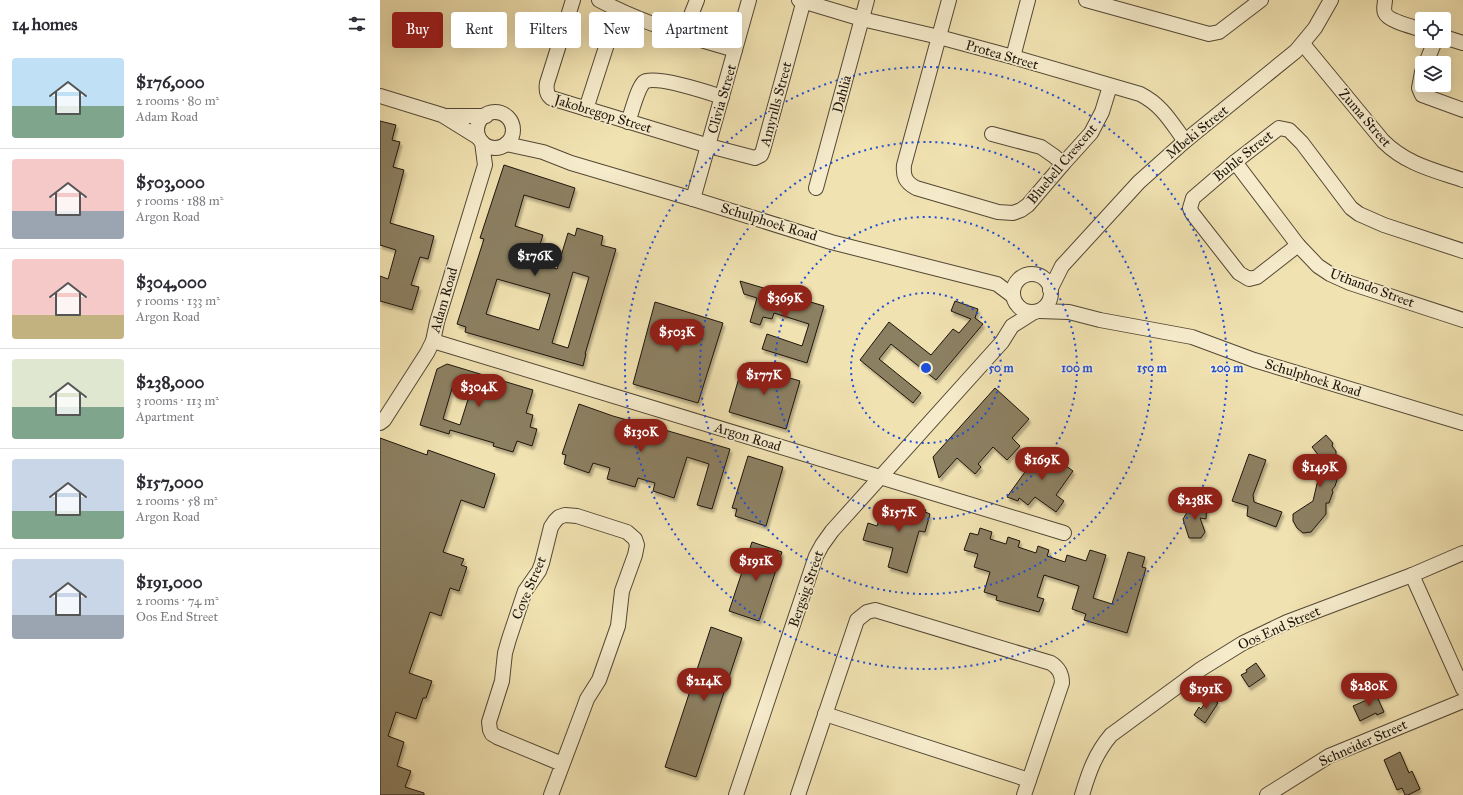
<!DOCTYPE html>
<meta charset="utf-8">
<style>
body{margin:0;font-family:"IM FELL Great Primer",serif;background:#f2f2f3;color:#2b2b33;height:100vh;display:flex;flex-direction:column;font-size:15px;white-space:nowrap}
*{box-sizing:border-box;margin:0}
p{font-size:13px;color:#7c7c81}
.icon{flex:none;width:22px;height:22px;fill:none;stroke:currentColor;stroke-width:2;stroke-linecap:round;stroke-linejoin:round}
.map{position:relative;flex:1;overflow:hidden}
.drawer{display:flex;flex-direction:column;background:#fff;width:380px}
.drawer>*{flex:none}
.guide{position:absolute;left:12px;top:12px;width:380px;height:36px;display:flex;gap:8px}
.tools{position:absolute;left:1035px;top:12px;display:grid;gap:8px}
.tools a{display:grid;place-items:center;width:36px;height:36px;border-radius:4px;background:#fff;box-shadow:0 4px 16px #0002;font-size:20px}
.price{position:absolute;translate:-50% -34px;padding:0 9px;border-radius:14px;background:#8f2418;color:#fff;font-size:13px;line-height:26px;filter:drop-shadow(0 1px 2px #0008)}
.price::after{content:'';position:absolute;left:50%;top:24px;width:12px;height:9px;margin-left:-6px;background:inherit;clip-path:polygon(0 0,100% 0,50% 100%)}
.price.active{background:#222;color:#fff}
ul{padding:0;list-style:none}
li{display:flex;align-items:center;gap:12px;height:100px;padding:0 12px}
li+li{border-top:1px solid #e1e1e2}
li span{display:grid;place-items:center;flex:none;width:112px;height:80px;border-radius:4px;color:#555}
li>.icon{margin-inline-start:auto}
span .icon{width:48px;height:48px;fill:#fffc;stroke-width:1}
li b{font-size:17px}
h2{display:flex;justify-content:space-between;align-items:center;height:48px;padding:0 12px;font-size:17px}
.pill{padding:0 14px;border-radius:4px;background:#fff;box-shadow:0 4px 16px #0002;font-size:14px;line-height:36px}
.pill.active{background:#8f2418;color:#fff}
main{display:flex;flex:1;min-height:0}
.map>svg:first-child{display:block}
</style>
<main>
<section class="drawer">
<h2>14 homes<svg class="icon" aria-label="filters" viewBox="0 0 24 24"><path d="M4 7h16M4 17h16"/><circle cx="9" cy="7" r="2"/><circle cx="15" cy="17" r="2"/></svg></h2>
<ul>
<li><span style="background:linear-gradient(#bfe0f5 60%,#7fa58c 0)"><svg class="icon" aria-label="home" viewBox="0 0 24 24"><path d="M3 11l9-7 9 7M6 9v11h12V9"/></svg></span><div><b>$176,000</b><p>2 rooms · 80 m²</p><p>Adam Road</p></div></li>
<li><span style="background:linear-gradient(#f6c9c9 65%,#9aa5b1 0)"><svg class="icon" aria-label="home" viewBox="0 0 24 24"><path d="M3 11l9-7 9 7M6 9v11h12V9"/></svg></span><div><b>$503,000</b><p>5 rooms · 188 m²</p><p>Argon Road</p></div></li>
<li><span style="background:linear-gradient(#f6c9c9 70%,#c2b280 0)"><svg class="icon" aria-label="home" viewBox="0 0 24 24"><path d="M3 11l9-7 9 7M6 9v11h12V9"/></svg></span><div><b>$304,000</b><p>5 rooms · 133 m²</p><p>Argon Road</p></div></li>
<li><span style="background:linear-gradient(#dfe7d0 60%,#7fa58c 0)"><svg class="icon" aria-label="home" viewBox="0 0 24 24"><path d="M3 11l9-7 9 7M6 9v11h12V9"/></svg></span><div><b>$238,000</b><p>3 rooms · 113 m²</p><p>Apartment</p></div></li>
<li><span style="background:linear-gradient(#c9d6e8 65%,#7fa58c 0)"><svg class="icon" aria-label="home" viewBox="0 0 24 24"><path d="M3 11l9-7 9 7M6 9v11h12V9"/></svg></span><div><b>$157,000</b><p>2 rooms · 58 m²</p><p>Argon Road</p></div></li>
<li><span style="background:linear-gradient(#c9d6e8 70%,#9aa5b1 0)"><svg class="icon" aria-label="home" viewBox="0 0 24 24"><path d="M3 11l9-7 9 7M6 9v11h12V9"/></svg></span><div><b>$191,000</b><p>2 rooms · 74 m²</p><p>Oos End Street</p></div></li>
</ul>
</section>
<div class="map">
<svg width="1083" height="795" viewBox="0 0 1083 795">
<defs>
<filter id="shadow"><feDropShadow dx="2" dy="3.5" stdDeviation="1" flood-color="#0004"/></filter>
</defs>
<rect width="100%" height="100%" fill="#f1e2b1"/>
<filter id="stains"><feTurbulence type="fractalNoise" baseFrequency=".005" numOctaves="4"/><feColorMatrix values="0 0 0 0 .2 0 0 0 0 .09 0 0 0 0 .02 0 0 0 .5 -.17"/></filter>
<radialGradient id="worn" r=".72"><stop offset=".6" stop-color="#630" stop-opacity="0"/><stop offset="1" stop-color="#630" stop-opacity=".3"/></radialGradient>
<g fill="#8c8062" stroke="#1e150c" fill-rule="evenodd" filter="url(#shadow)">
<path d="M 0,121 L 16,125 L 12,140 L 20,142 L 13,167 L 24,170 L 10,223 L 54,236 L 48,259 L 40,257 L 31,285 L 39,287 L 32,310 L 0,301 L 0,276 L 8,279 L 16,250 L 0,245 Z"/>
<path d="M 124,165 L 195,188 L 189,208 L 144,195 L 135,226 L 163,235 L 154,263 L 177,269 L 188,233 L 195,236 L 197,228 L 223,236 L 221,245 L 236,249 L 205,354 L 206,354 L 203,366 L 85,332 L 86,327 L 77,324 L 104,239 L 100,238 ZM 193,272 L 209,277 L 188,348 L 172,343 ZM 117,279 L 170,294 L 159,330 L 106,314 Z"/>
<path d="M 360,281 L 444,306 L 427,363 L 382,349 L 387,334 L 422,346 L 429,324 L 394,313 L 392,319 L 383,317 L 380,325 L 370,322 L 377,298 L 364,294 Z"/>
<path d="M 575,301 L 598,309 L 595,318 L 603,324 L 556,380 L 511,344 L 499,359 L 541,393 L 533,403 L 480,360 L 509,322 L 551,355 L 573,329 L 579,333 L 591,319 L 571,311 Z"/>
<path d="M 275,302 L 343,323 L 318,403 L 253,384 Z"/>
<path d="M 67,364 L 153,390 L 146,413 L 153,415 L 150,427 L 157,429 L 152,446 L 137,441 L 133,452 L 113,446 L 114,443 L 70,430 L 69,434 L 40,425 L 57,369 ZM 73,385 L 91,390 L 80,425 L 63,419 Z"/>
<path d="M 363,364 L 420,381 L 406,429 L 349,412 Z"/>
<path d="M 615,388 L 649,419 L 632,438 L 640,446 L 627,460 L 613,447 L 598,464 L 601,467 L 595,474 L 577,458 L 559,478 L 553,457 Z"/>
<path d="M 199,404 L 233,416 L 261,424 L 261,423 L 350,449 L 332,509 L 317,505 L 329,464 L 307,457 L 294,498 L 273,491 L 275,483 L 258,478 L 255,487 L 227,479 L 230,468 L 213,463 L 209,473 L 184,464 L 186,455 L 182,454 Z"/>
<path d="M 946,435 L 953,443 L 952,446 L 956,451 L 956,456 L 959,459 L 959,464 L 955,472 L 958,477 L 955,486 L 952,490 L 953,492 L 949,503 L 946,503 L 946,514 L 931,532 L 923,533 L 917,528 L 913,521 L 913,514 L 933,501 L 940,471 L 940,457 L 932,447 Z"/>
<path d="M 0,438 L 47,455 L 48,450 L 115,474 L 104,508 L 81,500 L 63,552 L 84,559 L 81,565 L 87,567 L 79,591 L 70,588 L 61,616 L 50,612 L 29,673 L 52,681 L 46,698 L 43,698 L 36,719 L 16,712 L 8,736 L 24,742 L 17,766 L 31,771 L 25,787 L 44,793 L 44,795 L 0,795 Z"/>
<path d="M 662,448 L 693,471 L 676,495 L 684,501 L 676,512 L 655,497 L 648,505 L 639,498 L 638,501 L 627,497 Z"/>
<path d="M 869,454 L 886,460 L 873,495 L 874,502 L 902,512 L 896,527 L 867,516 L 868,506 L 852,501 Z"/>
<path d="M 368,456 L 403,467 L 386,526 L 355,516 L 357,509 L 352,508 Z"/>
<path d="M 519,502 L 546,510 L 545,512 L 550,514 L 545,532 L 539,531 L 527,573 L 508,567 L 513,548 L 483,540 L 488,523 L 497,526 L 499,520 L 502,520 L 504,514 L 508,515 L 510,507 L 517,509 Z"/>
<path d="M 812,504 L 827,504 L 826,519 L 820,518 L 825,532 L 821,538 L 809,538 L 803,519 Z"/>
<path d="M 600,528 L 612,532 L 610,539 L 626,544 L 628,537 L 640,541 L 638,547 L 656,553 L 658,546 L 669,550 L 667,556 L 685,562 L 687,555 L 706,561 L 710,550 L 726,555 L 713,598 L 732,604 L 748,552 L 765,557 L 762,567 L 766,568 L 747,633 L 704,620 L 706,614 L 692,609 L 699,586 L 664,575 L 657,597 L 664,599 L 659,612 L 616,600 L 617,596 L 604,592 L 610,572 L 594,567 L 598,554 L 584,550 L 590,533 L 598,535 Z"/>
<path d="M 372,542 L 402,552 L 379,621 L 349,611 Z"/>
<path d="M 331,627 L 362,638 L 316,777 L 285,767 Z"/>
<path d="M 876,663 L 885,676 L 869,687 L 861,675 L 867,672 L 866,670 Z"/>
<path d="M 994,690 L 1004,712 L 997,715 L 996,713 L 980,721 L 973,706 L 989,699 L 986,694 Z"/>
<path d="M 829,697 L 838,703 L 825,723 L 814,715 L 819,707 L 821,709 Z"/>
<path d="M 1020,752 L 1029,773 L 1032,771 L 1040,789 L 1028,795 L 1025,795 L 1022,788 L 1017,790 L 1004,760 Z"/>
</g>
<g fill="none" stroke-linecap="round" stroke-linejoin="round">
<defs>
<g id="minor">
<path d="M 193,0 L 167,83 C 166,89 166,94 171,98 L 329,146 L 375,158 L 381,155 L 383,150 L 424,0"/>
<path d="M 219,0 C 262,23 309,37 355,50"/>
<path d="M 419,0 L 482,19 L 559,37 L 633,57 L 760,94 C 782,105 791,122 805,141"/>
<path d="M 569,0 L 524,165 C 523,176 525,182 536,188 L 618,212 L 633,213 L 641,210 L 648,205 L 683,164 L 711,133 L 722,112 L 730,86"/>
<path d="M 706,0 L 829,34 L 839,32 L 881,0"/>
<path d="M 1005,0 C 1005,4 1003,9 1005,13 C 1008,21 1034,27 1042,30"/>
<path d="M 303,35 L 317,0"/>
<path d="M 1064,37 L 1083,43"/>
<path d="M 923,44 L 1003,141 C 1026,164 1053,170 1083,180"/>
<path d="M 633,57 L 648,0"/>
<path d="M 1046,63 L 1055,41"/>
<path d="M 1042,72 L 1039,88 L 1042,95 L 1083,110"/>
<path d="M 0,96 L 62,115 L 99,138"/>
<path d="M 206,109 L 238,10"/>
<circle cx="115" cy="130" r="18"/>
<path d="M 67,116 L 106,116"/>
<path d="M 248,122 C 252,112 257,89 264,82 C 273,74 330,93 342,97"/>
<path d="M 612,134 L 661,147 L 674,156 L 683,164"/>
<path d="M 126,144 L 163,152 L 191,163 L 313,199 L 451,242 L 617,284 L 633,296"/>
<path d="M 855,162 L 918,245 L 938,266 L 950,274 L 970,283 L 1083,320"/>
<path d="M 436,188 L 487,0"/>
<path d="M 313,199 L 369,0"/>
<path d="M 918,245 L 877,277 L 869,279 L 859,273 L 812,213 L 810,208 L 813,198 L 855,162 L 899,128 L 909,130 L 922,143 L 971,208 L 979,214 L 1004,225 L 1083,251"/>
<circle cx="652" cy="293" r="19"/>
<path d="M 670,290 L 682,266 L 759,182 L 805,141 L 916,51 L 935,28 L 951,0"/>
<path d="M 659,311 L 689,312 L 720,320 L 812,337 L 874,360 L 1083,423"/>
<path d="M 53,341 L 684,533"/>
<path d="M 0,423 L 4,420 L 47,353 L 53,341 L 57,322 L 105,165 L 102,142"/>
<path d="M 1032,575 L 1083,689"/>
<path d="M 445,714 L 649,780"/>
<path d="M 171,795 L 203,710 L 207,699 L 219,680 L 238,626 L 242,591 L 255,555 L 257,545 L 255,539 L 247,532 L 197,516 L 185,515 L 179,517 L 175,521 L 171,527 L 162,563 L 159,571 L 145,591 L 129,639 L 125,653 L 122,681 L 109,722 L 110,730 L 112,734 L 117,737 L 182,764"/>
<path d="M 356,795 L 436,556 L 442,545 L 452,531 L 622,342 L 632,326 L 654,312"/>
<path d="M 418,795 L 477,620 L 487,612 L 495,610 L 671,663 C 679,668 682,674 682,683 L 644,795"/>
<path d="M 702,795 C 709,772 715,754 731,735 L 821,669 L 863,643 L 907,622 L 1032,575 L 1083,553"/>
<path d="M 887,795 L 949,756 L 1083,701"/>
</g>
</defs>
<use href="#minor" stroke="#534835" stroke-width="16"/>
<use href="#minor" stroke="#f6eccc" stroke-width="14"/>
</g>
<g fill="none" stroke="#1d4ed8" stroke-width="2" stroke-dasharray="2 4">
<circle cx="546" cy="368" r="75"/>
<circle cx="546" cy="368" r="151"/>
<circle cx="546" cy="368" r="226"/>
<circle cx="546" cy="368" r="301"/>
</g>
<g text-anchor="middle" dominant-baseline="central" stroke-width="3.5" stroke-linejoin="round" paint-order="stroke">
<g font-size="14" fill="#1e150c" stroke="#f6eccc">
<text transform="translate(622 55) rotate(16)">Protea Street</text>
<text transform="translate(462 94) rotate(-75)">Dahlia</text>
<text transform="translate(342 99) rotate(-74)">Clivia Street</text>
<text transform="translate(396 104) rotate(-75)">Amyrills Street</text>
<text transform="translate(223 114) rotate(17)">Jakobregop Street</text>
<text transform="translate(985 118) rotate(49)">Zuma Street</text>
<text transform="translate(817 132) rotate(-39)">Mbeki Street</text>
<text transform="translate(863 156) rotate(-39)">Buhle Street</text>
<text transform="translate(682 164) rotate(-50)">Bluebell Crescent</text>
<text transform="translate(389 222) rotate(17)">Schulphoek Road</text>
<text transform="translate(992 288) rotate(20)">Uthando Street</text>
<text transform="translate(64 300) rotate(-74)">Adam Road</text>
<text transform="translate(933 378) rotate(17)">Schulphoek Road</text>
<text transform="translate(368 437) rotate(17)">Argon Road</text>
<text transform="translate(149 588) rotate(-67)">Cove Street</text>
<text transform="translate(426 589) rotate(-71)">Bergsig Street</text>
<text transform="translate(899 628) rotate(-24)">Oos End Street</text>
<text transform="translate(983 743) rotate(-24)">Schneider Street</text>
</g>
</g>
<circle cx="546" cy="368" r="6" fill="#1d4ed8" stroke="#f6eccc" stroke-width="2"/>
<g font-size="12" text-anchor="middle" font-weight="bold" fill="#1d4ed8" stroke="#f6eccc" stroke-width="3.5" stroke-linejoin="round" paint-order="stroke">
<text x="621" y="372">50 m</text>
<text x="697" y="372">100 m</text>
<text x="772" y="372">150 m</text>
<text x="847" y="372">200 m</text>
</g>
<rect width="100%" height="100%" filter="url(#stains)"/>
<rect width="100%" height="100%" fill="url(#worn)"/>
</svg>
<div class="tools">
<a><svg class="icon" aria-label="locate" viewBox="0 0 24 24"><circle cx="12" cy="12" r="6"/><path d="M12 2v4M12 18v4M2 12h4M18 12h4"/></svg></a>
<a><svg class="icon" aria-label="layers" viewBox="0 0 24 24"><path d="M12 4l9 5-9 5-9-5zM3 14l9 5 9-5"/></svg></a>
</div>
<b class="price active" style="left:155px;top:277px">$176K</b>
<b class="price" style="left:405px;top:319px">$369K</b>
<b class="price" style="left:297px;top:353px">$503K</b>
<b class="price" style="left:384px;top:396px">$177K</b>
<b class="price" style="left:99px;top:408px">$304K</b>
<b class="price" style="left:261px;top:453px">$130K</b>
<b class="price" style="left:662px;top:481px">$169K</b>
<b class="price" style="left:940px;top:488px">$149K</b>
<b class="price" style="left:815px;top:521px">$238K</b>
<b class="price" style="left:519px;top:533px">$157K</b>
<b class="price" style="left:376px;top:582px">$191K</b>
<b class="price" style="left:324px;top:702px">$214K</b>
<b class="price" style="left:989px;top:707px">$280K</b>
<b class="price" style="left:826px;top:710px">$191K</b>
<div class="guide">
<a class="pill active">Buy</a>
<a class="pill">Rent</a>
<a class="pill">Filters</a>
<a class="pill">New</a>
<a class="pill">Apartment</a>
</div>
</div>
</main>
